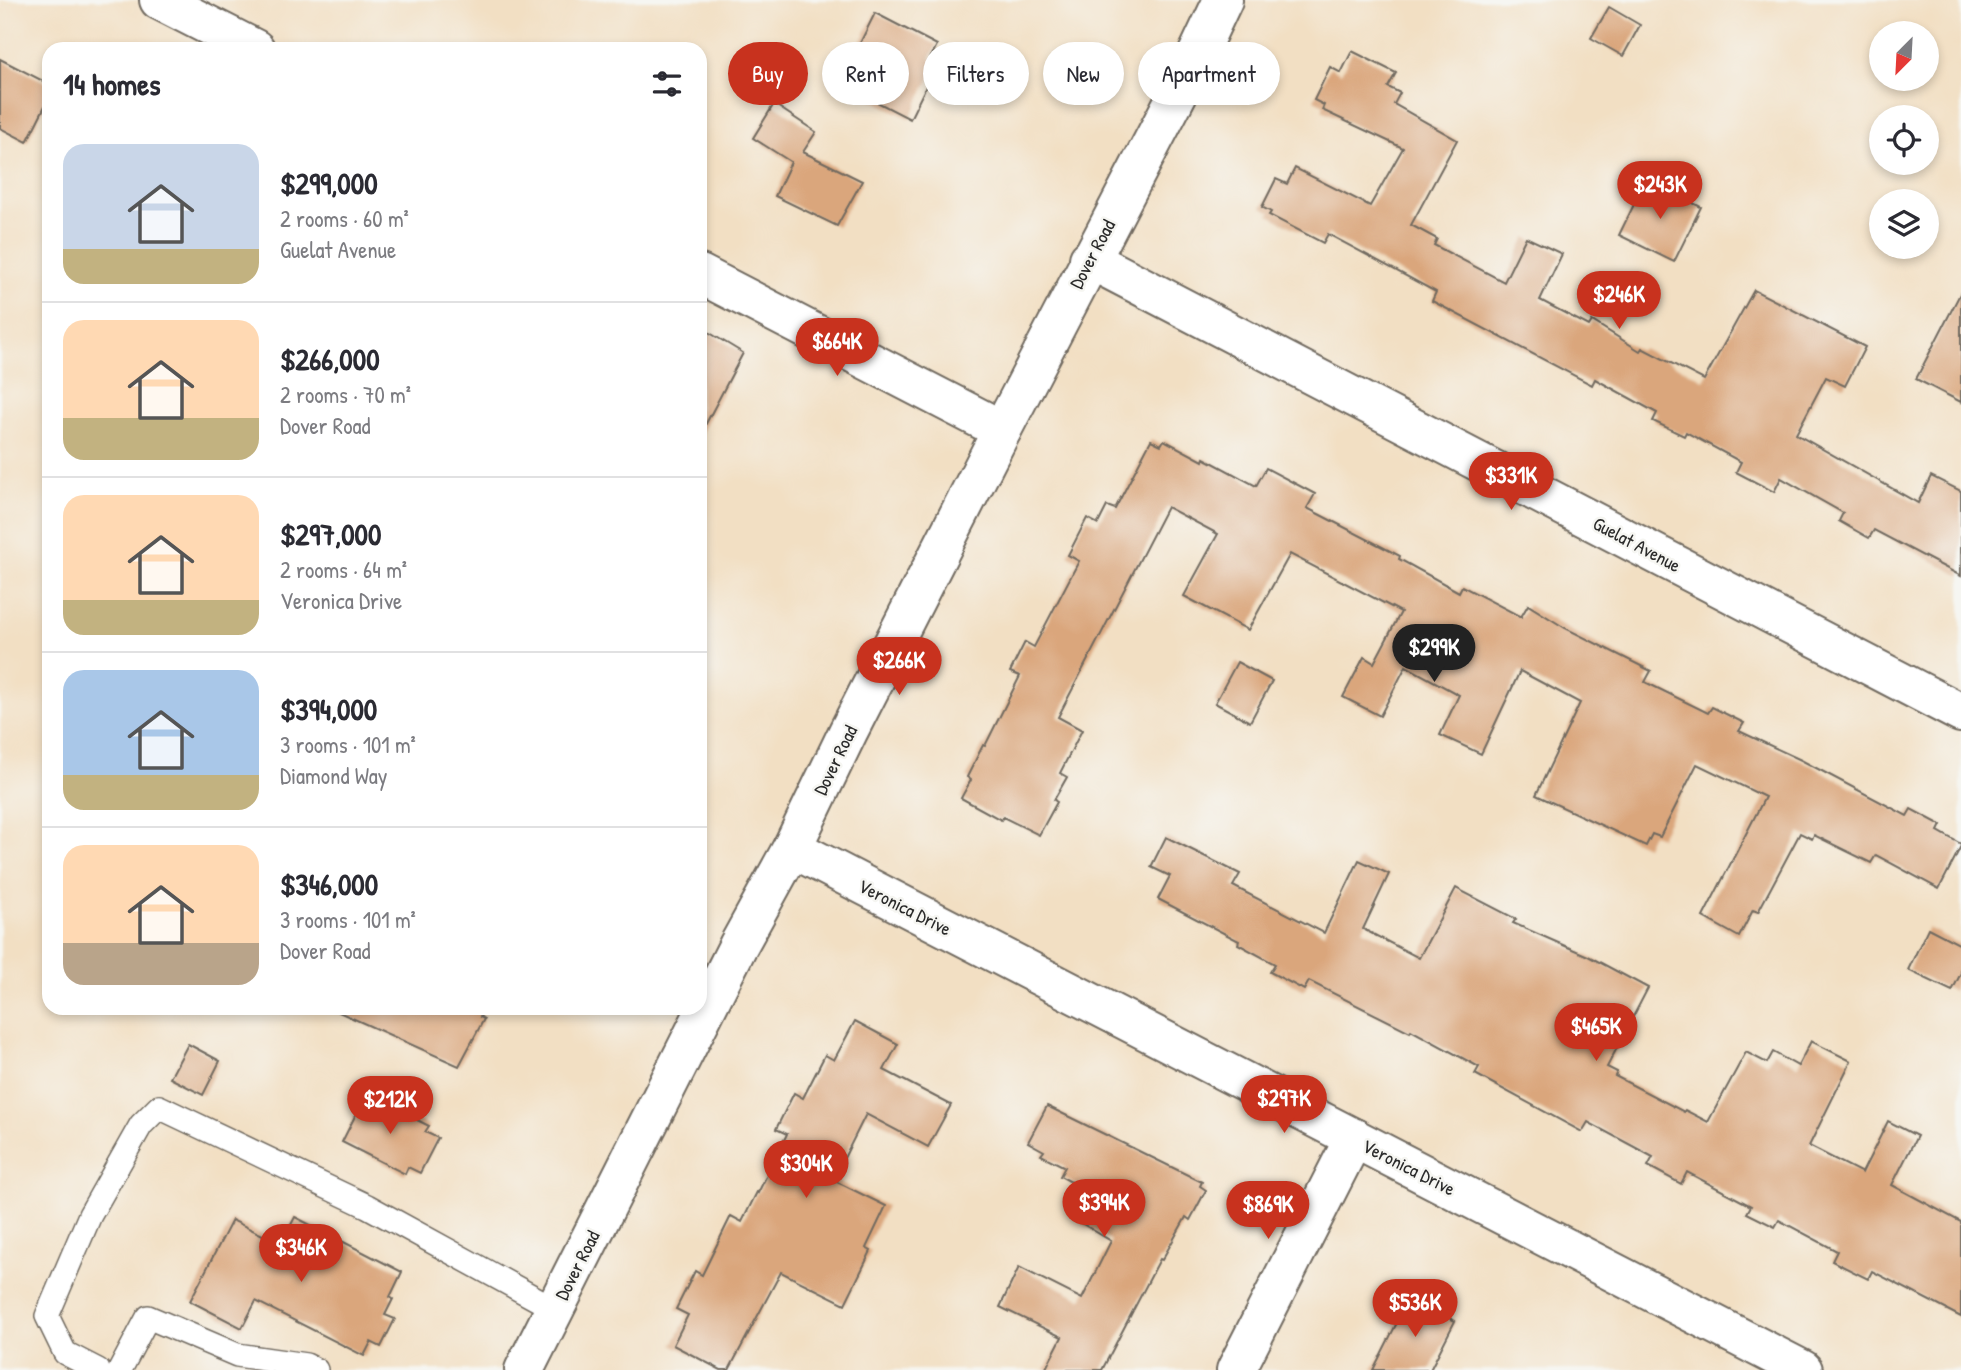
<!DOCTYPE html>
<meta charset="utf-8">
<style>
body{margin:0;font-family:"Patrick Hand",sans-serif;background:#f2f2f3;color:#2b2b33;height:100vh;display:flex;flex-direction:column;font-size:26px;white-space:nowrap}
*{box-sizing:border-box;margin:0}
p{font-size:23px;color:#7c7c81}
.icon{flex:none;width:38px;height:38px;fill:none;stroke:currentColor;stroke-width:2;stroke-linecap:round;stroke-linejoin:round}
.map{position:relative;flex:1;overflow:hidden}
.drawer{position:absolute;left:42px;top:42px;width:665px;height:973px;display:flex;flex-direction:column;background:#fff;border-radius:21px;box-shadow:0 4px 10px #0003}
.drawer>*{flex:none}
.guide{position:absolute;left:728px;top:42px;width:665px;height:63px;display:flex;gap:14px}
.needle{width:46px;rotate:204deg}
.fabs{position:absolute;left:1869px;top:21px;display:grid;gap:14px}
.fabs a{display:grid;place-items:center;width:70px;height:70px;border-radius:50%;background:#fff;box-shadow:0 4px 10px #0003;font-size:35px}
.price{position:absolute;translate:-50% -60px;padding:0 16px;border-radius:24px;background:#c8321e;color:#fff;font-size:23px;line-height:46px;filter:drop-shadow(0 2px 4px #0008)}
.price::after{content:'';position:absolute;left:50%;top:42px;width:21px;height:16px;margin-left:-10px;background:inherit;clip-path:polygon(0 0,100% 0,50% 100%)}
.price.selected{background:#222;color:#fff}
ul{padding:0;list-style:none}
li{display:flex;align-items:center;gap:21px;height:175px;padding:0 21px}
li+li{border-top:2px solid #e1e1e2}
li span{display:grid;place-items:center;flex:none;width:196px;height:140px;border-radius:21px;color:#555}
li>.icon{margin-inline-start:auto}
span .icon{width:84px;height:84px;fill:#fffc;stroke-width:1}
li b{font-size:30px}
h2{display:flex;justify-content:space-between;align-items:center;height:84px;padding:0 21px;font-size:30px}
.pill{padding:0 24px;border-radius:32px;background:#fff;box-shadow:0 4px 10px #0003;font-size:24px;line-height:63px}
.pill.selected{background:#c8321e;color:#fff}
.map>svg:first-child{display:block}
</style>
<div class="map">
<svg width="1961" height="1370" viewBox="0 0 1961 1370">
<rect width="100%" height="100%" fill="#f6f6f2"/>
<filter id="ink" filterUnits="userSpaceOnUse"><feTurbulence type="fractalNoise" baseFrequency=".0143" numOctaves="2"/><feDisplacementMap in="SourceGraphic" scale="14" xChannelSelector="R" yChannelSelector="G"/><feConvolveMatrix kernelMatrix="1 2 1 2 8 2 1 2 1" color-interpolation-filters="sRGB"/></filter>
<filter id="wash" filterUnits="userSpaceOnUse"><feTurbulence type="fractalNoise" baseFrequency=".00686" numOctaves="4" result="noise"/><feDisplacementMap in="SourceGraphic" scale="28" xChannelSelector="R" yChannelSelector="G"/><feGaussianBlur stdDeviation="1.57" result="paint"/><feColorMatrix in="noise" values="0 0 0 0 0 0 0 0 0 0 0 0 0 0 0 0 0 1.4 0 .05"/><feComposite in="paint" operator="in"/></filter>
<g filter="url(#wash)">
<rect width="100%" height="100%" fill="#f2dfc3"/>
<g id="blocks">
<g fill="#daa67c">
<path d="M 1609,7 L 1640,25 L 1623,56 L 1591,38 Z"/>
<path d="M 875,13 L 937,45 L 930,59 L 938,62 L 910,119 L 840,83 Z"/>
<path d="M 1352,51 L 1396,73 L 1388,87 L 1400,93 L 1394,104 L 1457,140 L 1411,225 L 1437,239 L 1434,245 L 1504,282 L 1526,237 L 1562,254 L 1540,300 L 1589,326 L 1592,321 L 1640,351 L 1642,348 L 1704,380 L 1754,290 L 1865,347 L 1845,386 L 1826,377 L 1796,434 L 1918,503 L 1931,476 L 1961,491 L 1961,576 L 1874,530 L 1869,538 L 1839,521 L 1843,513 L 1781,478 L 1774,492 L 1736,472 L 1741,462 L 1686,432 L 1684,436 L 1653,421 L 1657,413 L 1595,379 L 1592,385 L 1432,301 L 1436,292 L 1328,234 L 1323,243 L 1269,215 L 1271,212 L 1262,207 L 1276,179 L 1287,184 L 1295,168 L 1370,206 L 1403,148 L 1322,110 L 1324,105 L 1314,100 L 1330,67 L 1341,73 Z"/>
<path d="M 0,59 L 49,84 L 49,98 L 27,142 L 0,128 Z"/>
<path d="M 774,104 L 816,132 L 803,152 L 862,181 L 837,226 L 775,196 L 791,162 L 753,138 Z"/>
<path d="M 1646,180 L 1701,207 L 1674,262 L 1619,235 Z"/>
<path d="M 1961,292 L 1961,402 L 1916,379 Z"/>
<path d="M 700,327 L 743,353 L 700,435 Z"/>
<path d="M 1151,440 L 1161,445 L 1164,440 L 1203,461 L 1204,458 L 1256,486 L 1266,468 L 1315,494 L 1307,508 L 1400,556 L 1399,559 L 1459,592 L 1462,586 L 1521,617 L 1528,605 L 1565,628 L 1651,671 L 1645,682 L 1708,713 L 1712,707 L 1744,723 L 1739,731 L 1801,760 L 1907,816 L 1911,809 L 1941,825 L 1938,831 L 1961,844 L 1961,846 L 1939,889 L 1876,855 L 1871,863 L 1814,835 L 1812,839 L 1800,833 L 1758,912 L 1753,910 L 1739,937 L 1703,917 L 1765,797 L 1697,764 L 1660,837 L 1652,834 L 1646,846 L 1536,795 L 1580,703 L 1520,671 L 1481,754 L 1440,735 L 1459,695 L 1406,666 L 1380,716 L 1343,697 L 1364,657 L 1374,663 L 1401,612 L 1290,554 L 1248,630 L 1184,596 L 1218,534 L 1167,507 L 1058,717 L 1082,730 L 1060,773 L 1067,777 L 1054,800 L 1057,802 L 1039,835 L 1003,817 L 1001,820 L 961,798 L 971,780 L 967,777 L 983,745 L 985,746 L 1020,676 L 1010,672 L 1025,642 L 1034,647 L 1079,561 L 1068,555 L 1087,518 L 1098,524 L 1107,506 L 1115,509 Z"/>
<path d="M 1237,662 L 1272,681 L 1250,722 L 1215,703 Z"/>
<path d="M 1166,837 L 1240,874 L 1233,886 L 1324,933 L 1359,860 L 1389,874 L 1363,929 L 1419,958 L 1456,888 L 1516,919 L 1513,923 L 1588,956 L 1648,988 L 1607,1067 L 1617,1072 L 1615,1076 L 1684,1112 L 1685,1110 L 1708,1122 L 1746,1052 L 1767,1063 L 1773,1052 L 1798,1066 L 1811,1041 L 1851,1061 L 1809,1146 L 1862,1173 L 1888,1121 L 1917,1136 L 1892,1185 L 1961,1222 L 1961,1317 L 1872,1271 L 1868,1279 L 1832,1261 L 1837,1251 L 1779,1220 L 1775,1227 L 1747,1213 L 1751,1206 L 1687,1172 L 1681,1184 L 1648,1166 L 1653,1157 L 1588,1122 L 1582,1132 L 1475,1074 L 1479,1067 L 1411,1030 L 1410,1032 L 1309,981 L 1304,990 L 1270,972 L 1275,964 L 1238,944 L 1239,941 L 1158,899 L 1170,876 L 1151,867 Z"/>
<path d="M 1928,928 L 1961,945 L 1961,973 L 1952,991 L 1908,970 Z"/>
<path d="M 330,1008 L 484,1008 L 480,1017 L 484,1019 L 459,1066 Z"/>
<path d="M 855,1021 L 898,1044 L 884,1070 L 951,1105 L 928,1147 L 866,1114 L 833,1180 L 886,1206 L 866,1248 L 871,1251 L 845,1304 L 781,1272 L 729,1370 L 721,1370 L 673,1345 L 688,1315 L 676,1309 L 695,1271 L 702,1275 L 731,1216 L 742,1222 L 757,1192 L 758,1193 L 787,1134 L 776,1129 L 794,1093 L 803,1098 L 825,1055 L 834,1060 Z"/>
<path d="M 188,1044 L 220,1061 L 203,1095 L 170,1078 Z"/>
<path d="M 366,1094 L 429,1126 L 425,1132 L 438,1138 L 420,1173 L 408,1167 L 405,1174 L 342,1142 Z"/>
<path d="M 1047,1106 L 1202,1182 L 1200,1186 L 1206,1190 L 1190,1220 L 1186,1217 L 1162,1260 L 1160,1259 L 1102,1370 L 1045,1370 L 1062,1337 L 1000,1307 L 1019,1267 L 1082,1299 L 1111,1241 L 1081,1223 L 1097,1196 L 1060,1176 L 1065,1167 L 1041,1155 L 1044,1151 L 1028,1142 Z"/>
<path d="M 295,1217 L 402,1272 L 390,1297 L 393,1299 L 385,1315 L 395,1319 L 381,1347 L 371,1342 L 364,1356 L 256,1301 L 242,1328 L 190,1301 L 232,1220 L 281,1244 Z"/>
<path d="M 1410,1297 L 1455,1321 L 1430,1370 L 1373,1370 Z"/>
</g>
</g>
</g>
<g filter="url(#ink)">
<use href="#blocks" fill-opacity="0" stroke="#716a60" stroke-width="2"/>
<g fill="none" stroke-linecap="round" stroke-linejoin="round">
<defs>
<g id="lane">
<path d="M 98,1370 L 65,1353 L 47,1316 L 90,1215 L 141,1125 L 159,1107 L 367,1206 L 555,1309"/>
<path d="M 120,1370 L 148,1317 L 237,1355 L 306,1365 L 316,1370"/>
</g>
<g id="street">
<path d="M 159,0 L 255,49"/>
<path d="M 1089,259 L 1961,713"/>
<path d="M 700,274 L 1002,430"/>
<path d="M 792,848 L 1803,1370"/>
<path d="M 524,1370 L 738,946 L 792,848 L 848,732 L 1002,430 L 1189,72 L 1223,0"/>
<path d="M 1236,1370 L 1354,1138"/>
</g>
</defs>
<use href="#lane" stroke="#716a60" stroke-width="26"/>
<use href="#street" stroke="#716a60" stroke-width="42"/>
<use href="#lane" stroke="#fff" stroke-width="23"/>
<use href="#street" stroke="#fff" stroke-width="38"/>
</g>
</g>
<g text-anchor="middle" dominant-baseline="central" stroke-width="5" stroke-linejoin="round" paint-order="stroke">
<g font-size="19" fill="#2b2b2b" stroke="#f6f6f2">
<text transform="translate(1092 254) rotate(-62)">Dover Road</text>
<text transform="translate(1637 544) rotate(28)">Guelat Avenue</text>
<text transform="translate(835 760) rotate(-64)">Dover Road</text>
<text transform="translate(905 907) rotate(27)">Veronica Drive</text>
<text transform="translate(1409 1167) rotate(27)">Veronica Drive</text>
<text transform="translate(577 1265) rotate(-63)">Dover Road</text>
</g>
</g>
</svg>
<div class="fabs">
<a><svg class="needle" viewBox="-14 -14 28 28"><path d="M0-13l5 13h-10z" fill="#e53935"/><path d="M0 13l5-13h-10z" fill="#7c7c81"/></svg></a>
<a><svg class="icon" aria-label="locate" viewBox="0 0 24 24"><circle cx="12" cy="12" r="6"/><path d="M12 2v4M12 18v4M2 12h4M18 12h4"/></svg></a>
<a><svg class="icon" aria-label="layers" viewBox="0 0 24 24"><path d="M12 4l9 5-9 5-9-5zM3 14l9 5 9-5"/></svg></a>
</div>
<b class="price" style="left:1660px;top:221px">$243K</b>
<b class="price" style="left:1619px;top:331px">$246K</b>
<b class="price" style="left:837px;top:378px">$664K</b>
<b class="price" style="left:1511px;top:512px">$331K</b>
<b class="price selected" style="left:1434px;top:684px">$299K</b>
<b class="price" style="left:899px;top:697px">$266K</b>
<b class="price" style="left:1596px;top:1063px">$465K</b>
<b class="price" style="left:1284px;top:1135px">$297K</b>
<b class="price" style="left:390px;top:1136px">$212K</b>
<b class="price" style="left:806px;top:1200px">$304K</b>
<b class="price" style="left:1104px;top:1239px">$394K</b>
<b class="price" style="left:1268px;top:1241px">$869K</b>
<b class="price" style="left:301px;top:1284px">$346K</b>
<b class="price" style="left:1415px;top:1339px">$536K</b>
<div class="guide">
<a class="pill selected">Buy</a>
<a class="pill">Rent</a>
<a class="pill">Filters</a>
<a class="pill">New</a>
<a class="pill">Apartment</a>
</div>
<section class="drawer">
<h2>14 homes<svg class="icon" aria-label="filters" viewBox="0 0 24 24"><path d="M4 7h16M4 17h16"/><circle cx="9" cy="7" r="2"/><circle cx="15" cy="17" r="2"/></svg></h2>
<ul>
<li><span style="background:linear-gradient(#c9d6e8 75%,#c2b280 0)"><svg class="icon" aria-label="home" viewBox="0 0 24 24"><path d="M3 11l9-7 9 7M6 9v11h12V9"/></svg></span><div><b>$299,000</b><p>2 rooms · 60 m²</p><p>Guelat Avenue</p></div></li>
<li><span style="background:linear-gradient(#ffd9b3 70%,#c2b280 0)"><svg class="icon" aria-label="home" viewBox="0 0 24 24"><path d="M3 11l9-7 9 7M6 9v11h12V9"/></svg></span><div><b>$266,000</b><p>2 rooms · 70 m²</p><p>Dover Road</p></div></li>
<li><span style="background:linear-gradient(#ffd9b3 75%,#c2b280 0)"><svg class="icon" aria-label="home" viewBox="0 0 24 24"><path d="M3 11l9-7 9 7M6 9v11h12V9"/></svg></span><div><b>$297,000</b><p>2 rooms · 64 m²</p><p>Veronica Drive</p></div></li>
<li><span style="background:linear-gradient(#a9c7e8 75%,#c2b280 0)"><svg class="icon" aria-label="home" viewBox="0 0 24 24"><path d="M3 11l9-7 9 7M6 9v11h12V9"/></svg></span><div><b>$394,000</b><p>3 rooms · 101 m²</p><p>Diamond Way</p></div></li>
<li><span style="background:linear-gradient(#ffd9b3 70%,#b9a48a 0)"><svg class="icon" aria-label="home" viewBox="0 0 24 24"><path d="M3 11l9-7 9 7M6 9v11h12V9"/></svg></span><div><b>$346,000</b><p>3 rooms · 101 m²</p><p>Dover Road</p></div></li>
</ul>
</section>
</div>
